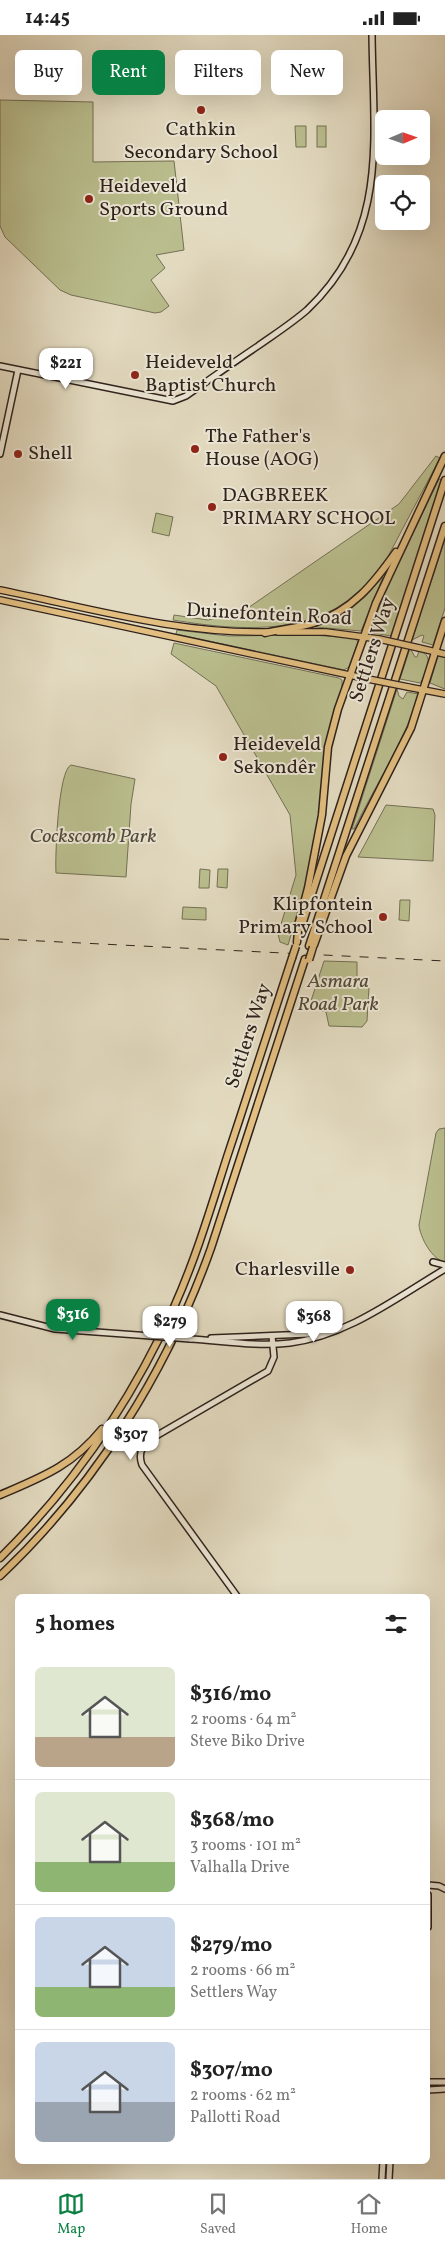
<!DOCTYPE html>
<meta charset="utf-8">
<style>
body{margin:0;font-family:Vollkorn,serif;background:#f2f2f2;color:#222;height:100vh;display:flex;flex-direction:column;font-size:19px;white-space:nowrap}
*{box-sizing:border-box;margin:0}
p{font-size:16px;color:#767676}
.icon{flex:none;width:28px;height:28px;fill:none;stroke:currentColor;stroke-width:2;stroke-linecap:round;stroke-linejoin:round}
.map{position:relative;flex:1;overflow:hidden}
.drawer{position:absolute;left:15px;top:1559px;width:415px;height:570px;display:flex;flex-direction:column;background:#fff;border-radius:8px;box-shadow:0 5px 20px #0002}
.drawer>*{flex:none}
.banner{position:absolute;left:15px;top:15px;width:415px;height:45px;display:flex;gap:10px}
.needle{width:32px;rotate:88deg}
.controls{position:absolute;left:375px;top:75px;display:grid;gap:10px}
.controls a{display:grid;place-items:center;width:55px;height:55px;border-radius:8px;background:#fff;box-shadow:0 5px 20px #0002;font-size:25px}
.price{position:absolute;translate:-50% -42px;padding:0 11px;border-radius:10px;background:#fff;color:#222;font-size:16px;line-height:32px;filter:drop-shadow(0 1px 2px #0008)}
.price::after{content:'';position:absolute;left:50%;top:30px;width:15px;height:11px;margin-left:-8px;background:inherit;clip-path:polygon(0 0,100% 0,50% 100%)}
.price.on{background:#0b8043;color:#fff}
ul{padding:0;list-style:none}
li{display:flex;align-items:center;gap:15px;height:125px;padding:0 20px}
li+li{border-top:1px solid #e0e0e0}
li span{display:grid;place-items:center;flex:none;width:140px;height:100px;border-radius:8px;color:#555}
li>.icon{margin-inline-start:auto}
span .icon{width:60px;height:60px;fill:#fffc;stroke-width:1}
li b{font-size:21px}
h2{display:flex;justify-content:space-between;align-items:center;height:60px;padding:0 20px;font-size:21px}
.pill{padding:0 18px;border-radius:8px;background:#fff;box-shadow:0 5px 20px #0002;font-size:18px;line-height:45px}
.pill.on{background:#0b8043;color:#fff}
.status{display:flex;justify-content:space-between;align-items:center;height:35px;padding:0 25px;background:#fff;direction:ltr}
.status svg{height:14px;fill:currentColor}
.dock{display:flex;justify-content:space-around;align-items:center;height:70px;border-top:1px solid #e0e0e0;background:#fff;font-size:14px;color:#767676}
.dock a{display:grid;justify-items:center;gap:2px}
.dock .on{color:#0b8043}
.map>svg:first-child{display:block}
</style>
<div class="status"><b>14:45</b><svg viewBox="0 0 49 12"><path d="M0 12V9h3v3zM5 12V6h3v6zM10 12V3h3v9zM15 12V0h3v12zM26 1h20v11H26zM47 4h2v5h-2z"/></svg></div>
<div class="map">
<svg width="445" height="2144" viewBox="0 0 445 2144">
<rect width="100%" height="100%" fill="#e3dbc1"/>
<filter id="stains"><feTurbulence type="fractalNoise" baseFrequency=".004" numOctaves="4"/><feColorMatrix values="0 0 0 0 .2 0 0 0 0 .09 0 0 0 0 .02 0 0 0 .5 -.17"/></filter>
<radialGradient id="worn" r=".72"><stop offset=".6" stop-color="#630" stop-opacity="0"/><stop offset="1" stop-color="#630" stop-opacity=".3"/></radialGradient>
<g fill="#babe8e" stroke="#747055">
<rect x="286" y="44" width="21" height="10"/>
<path d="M 0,65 L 93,67 L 93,127 L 174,126 L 184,215 L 156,220 L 165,233 L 151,245 L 169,271 L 161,277 L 155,278 L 71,260 L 60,255 L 5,202 L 0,191 Z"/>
<path d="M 295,91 L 306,91 L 306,112 L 296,112 Z"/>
<rect x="317" y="91" width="9" height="21"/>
<path d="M 436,421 L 440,423 L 383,531 C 331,602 252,598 173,585 L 174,580 L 208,585 L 245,575 L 399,469 Z"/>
<path d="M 439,444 L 442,445 L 391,601 L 373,598 L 371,594 L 384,559 Z"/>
<path d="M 156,478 L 173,482 L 169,501 L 152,497 Z"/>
<path d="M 445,504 L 445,573 L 433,610 L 422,607 L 424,601 L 422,600 L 412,605 Z"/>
<path d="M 383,542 L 361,596 L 315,592 L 347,575 L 367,560 Z"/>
<path d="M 177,595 L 228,601 L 311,600 L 355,603 L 358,607 L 349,632 L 344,635 L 176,599 Z"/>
<path d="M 174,608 L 339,643 L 342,645 L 342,656 L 331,691 L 318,791 L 309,839 L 288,910 L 280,907 L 278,899 L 296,840 L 290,780 L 216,651 L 171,619 Z"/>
<path d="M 410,613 L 415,622 L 417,622 L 419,616 C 435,619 427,639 420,648 L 400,644 Z"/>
<path d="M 438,621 L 445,622 L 445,654 L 430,648 Z"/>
<path d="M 397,654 L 399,661 L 403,664 L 407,657 L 419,659 C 404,708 376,749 354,794 L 352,794 Z"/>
<path d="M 71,730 L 135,744 L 131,769 L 126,842 L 56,838 C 55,822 58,735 71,730 Z"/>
<path d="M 386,770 L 433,774 L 435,780 L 433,826 L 358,822 Z"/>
<path d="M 200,834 L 210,835 L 209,853 L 199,853 Z"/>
<path d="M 218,834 L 228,834 L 227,853 L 217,852 Z"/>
<path d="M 400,865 L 410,865 L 409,886 L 399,885 Z"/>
<path d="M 183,872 L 206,873 L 206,885 L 182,884 Z"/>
<path d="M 324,926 L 357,927 L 357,945 L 369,953 L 367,986 L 362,992 L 329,991 L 326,977 L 309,972 Z"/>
<path d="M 445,1093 L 445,1227 C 432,1225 420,1202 419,1190 L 436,1098 L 439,1094 Z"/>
</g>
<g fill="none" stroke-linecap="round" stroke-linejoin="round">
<defs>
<g id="secondary">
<path d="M 0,331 L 173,366 L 186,361 C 210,344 234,327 258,311 C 275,299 292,288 307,275 C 390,197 373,102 372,0"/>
<path d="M 0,419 L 18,335"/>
<path d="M 433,1227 L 445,1230"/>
<path d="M 0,1280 L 55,1294 L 151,1301"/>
<path d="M 211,1303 L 308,1299 L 337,1293"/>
<path d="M 190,1304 C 223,1306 257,1312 290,1308 C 347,1301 396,1263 445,1234"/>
<path d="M 237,1561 L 142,1430 C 137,1416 144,1408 156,1401 L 268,1336 L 274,1322 L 272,1301"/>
<path d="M 428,1850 L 439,1851 L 445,1854"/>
<path d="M 428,1860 L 428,1892"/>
<path d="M 428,2047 L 445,2047"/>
<path d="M 428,2055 L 445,2054"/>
<path d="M 382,2144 L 383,2126"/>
<path d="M 389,2144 L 390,2126"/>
</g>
<g id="primary">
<path d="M 0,555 C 89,573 178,599 269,597"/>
<path d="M 0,565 L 368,644"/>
<path d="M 278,597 L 326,597 L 379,604"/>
<path d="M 419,613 L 445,619"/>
<path d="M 408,652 L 445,659"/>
</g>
<g id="highway">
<path d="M 265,598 C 281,594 298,593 314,588 C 352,576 374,548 396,517"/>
<path d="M 301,893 L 445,445"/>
<path d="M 297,907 L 299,887 L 308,853 L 322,780 L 328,712 L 338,674 L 376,568 L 445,421"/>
<path d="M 314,910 L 346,821 L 411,693 L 445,586"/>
<path d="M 309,911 L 445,491"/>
<path d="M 0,1460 C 42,1442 72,1431 102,1394"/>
<path d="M 0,1523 C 73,1451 132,1365 174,1272 C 196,1223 211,1172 227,1122 C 249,1056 270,990 292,923"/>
<path d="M 0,1541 C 95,1451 167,1337 211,1213 L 305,924"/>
</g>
</defs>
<use href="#secondary" stroke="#2e221c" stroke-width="8"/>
<use href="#primary" stroke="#2e221c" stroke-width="8"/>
<use href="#highway" stroke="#2e221c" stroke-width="9"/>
<use href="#secondary" stroke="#ede8d7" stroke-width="5"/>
<use href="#primary" stroke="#e2be80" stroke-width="5.5"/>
<use href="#highway" stroke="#e2be80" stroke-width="6"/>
<path stroke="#2e221c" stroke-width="1" stroke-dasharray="9 9" stroke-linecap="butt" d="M 0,904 L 445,926"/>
<defs>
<path id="secondary-bridge" d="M 151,1301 L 190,1304"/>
<g id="primary-bridge">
<path d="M 379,604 L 419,613"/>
<path d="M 368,644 L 408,652"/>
</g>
<g id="highway-bridge">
<path d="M 292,923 L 296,911"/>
<path d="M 309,925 L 313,912"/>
</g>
</defs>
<use href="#secondary-bridge" stroke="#2e221c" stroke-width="8" stroke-linecap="butt"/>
<use href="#primary-bridge" stroke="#2e221c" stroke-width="8" stroke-linecap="butt"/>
<use href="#highway-bridge" stroke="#2e221c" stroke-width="9" stroke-linecap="butt"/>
<use href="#secondary-bridge" stroke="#ede8d7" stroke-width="5"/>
<use href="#primary-bridge" stroke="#e2be80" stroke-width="5.5"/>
<use href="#highway-bridge" stroke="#e2be80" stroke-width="6"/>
</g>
<g fill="#8f2418" stroke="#ede8d7" stroke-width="2">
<circle cx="201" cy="75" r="5"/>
<circle cx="89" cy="164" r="5"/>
<circle cx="135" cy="340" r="5"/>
<circle cx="195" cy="414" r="5"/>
<circle cx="18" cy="419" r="5"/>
<circle cx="212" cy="472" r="5"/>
<circle cx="223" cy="722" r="5"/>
<circle cx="383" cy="882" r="5"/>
<circle cx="350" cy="1235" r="5"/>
</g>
<g text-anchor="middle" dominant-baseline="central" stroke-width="4" stroke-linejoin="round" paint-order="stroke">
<g font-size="20" fill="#2e221c" stroke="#ede8d7" text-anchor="start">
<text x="201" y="95" text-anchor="middle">Cathkin<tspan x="201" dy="23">Secondary School</tspan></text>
<text x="99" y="152">Heideveld<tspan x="99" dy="23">Sports Ground</tspan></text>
<text x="145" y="328">Heideveld<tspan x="145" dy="23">Baptist Church</tspan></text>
<text x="205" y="402">The Father's<tspan x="205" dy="23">House (AOG)</tspan></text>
<text x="28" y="419">Shell</text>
<text x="222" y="461">DAGBREEK<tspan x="222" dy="23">PRIMARY SCHOOL</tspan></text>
<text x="233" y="710">Heideveld<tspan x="233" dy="23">Sekondêr</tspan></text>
<text x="373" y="870" text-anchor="end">Klipfontein<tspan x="373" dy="23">Primary School</tspan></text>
<text x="340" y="1235" text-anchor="end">Charlesville</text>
</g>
<g font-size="20" fill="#2e221c" stroke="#ede8d7">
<text transform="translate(269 580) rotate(3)">Duinefontein Road</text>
<text transform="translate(373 615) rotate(-72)">Settlers Way</text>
<text transform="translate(249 1001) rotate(-72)">Settlers Way</text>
</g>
<g font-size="20" font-style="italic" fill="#514938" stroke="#ede8d7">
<text x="93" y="802">Cockscomb Park</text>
<text x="338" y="947">Asmara<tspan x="338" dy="23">Road Park</tspan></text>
</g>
</g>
<rect width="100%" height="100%" filter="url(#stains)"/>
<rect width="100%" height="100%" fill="url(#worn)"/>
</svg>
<div class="controls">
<a><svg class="needle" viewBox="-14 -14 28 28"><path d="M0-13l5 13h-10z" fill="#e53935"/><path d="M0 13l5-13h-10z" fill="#767676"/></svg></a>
<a><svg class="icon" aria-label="locate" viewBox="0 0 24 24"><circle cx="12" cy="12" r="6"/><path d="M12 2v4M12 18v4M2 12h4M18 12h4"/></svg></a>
</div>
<b class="price" style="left:66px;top:355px">$221</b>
<b class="price on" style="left:73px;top:1306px">$316</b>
<b class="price" style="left:314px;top:1308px">$368</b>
<b class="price" style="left:170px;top:1313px">$279</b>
<b class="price" style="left:131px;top:1426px">$307</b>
<div class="banner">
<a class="pill">Buy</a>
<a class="pill on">Rent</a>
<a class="pill">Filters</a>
<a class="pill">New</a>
</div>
<section class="drawer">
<h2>5 homes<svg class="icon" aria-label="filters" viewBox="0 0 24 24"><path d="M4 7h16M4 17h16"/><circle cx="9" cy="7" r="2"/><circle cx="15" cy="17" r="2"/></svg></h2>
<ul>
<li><span style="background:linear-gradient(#dfe7d0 70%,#b9a48a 0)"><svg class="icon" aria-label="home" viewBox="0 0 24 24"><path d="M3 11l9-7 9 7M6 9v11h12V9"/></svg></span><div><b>$316/mo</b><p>2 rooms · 64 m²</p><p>Steve Biko Drive</p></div></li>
<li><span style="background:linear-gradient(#dfe7d0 70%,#8fb573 0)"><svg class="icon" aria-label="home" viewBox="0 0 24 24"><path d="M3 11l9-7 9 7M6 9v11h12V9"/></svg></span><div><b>$368/mo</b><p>3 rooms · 101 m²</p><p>Valhalla Drive</p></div></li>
<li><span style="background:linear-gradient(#c9d6e8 70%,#8fb573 0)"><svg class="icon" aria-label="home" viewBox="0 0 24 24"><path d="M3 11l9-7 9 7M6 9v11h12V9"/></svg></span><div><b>$279/mo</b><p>2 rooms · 66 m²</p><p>Settlers Way</p></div></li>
<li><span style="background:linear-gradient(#c9d6e8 60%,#9aa5b1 0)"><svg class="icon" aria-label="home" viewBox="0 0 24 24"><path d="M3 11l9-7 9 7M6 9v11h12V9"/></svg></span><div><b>$307/mo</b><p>2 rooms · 62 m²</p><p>Pallotti Road</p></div></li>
</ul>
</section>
</div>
<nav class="dock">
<a class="on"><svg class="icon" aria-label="map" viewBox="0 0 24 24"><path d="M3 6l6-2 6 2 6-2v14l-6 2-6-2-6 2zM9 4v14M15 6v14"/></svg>Map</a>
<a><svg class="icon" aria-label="saved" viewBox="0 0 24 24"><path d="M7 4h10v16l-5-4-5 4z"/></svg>Saved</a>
<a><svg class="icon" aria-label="home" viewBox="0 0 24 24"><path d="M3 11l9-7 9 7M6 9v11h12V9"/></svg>Home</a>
</nav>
